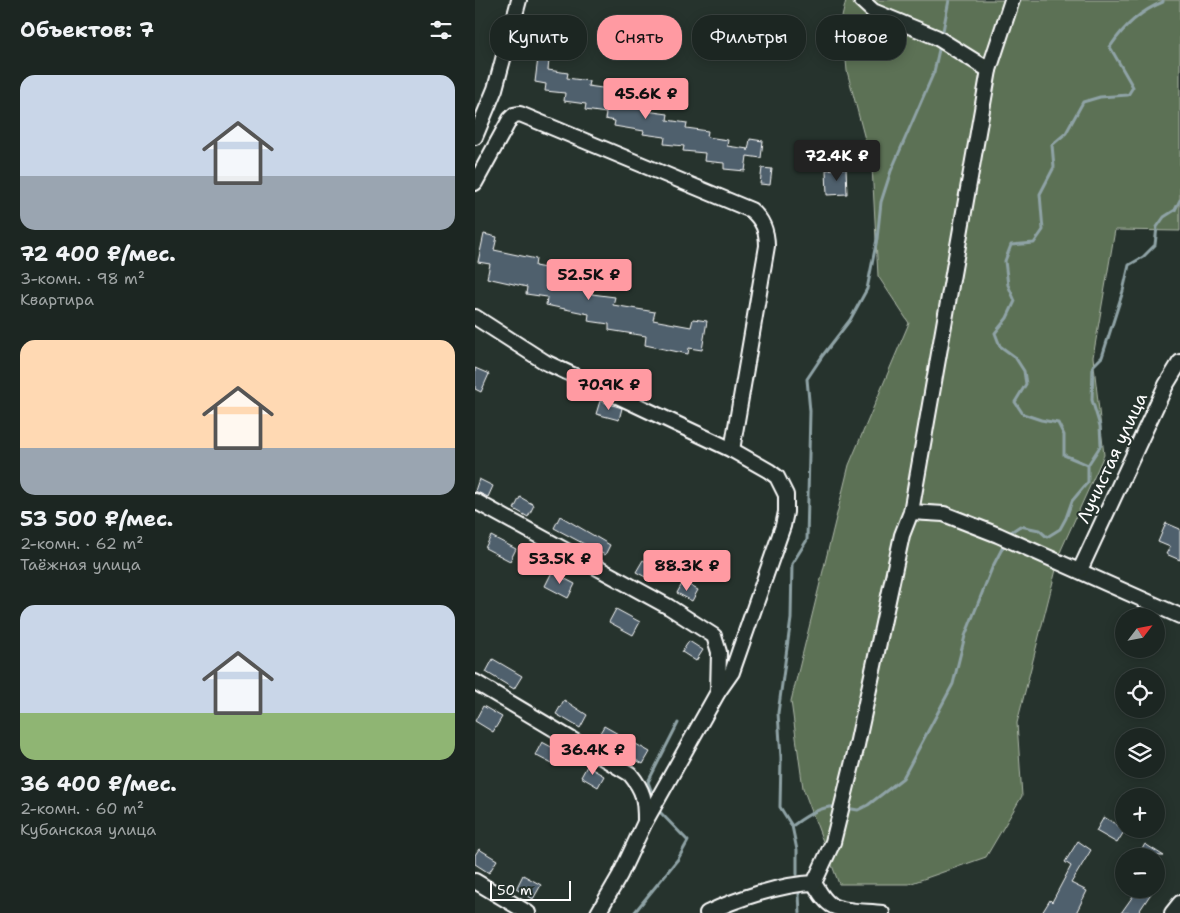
<!DOCTYPE html>
<html lang="ru">
<meta charset="utf-8">
<style>
body{margin:0;font-family:"Shantell Sans",sans-serif;background:#29322f;color:#f1f3f6;height:100vh;display:flex;flex-direction:column;font-size:19px;white-space:nowrap}
*{box-sizing:border-box;margin:0}
p{font-size:16px;color:#a0a5a5}
.icon{flex:none;width:28px;height:28px;fill:none;stroke:currentColor;stroke-width:2;stroke-linecap:round;stroke-linejoin:round}
.map{position:relative;flex:1;overflow:hidden}
.sheet{display:flex;flex-direction:column;background:#1c2622;width:475px}
.sheet>*{flex:none}
.guide{position:absolute;left:15px;top:15px;width:475px;height:45px;display:flex;gap:10px}
.needle{width:32px;rotate:58deg}
.controls{position:absolute;left:640px;top:608px;display:grid;gap:10px}
.controls a{display:grid;place-items:center;width:50px;height:50px;border-radius:50%;background:#1c2622;box-shadow:0 2px 12px #0003,0 0 0 1px #3a4340;font-size:25px}
.scale{position:absolute;left:15px;bottom:12px;width:81px;box-sizing:border-box;padding-left:5px;border:2px solid #fff;border-top:0;font-size:14px;line-height:18px;white-space:nowrap;color:#fff;-webkit-text-stroke:4px #26332d;paint-order:stroke}
.price{position:absolute;translate:-50% -42px;padding:0 11px;border-radius:5px;background:#ff9aa2;color:#111;font-size:16px;line-height:32px;filter:drop-shadow(0 1px 2px #0008)}
.price::after{content:'';position:absolute;left:50%;top:30px;width:15px;height:11px;margin-left:-8px;background:inherit;clip-path:polygon(0 0,100% 0,50% 100%)}
.price.selected{background:#222;color:#fff}
ul{padding:0;list-style:none}
li{display:grid;align-content:center;gap:10px;height:265px;padding:0 20px}
li span{display:grid;place-items:center;height:155px;border-radius:15px;color:#555}
li>.icon{margin-inline-start:auto}
span .icon{width:90px;height:90px;fill:#fffc;stroke-width:1}
li b{font-size:21px}
h2{display:flex;justify-content:space-between;align-items:center;height:60px;padding:0 20px;font-size:21px}
.tag{padding:0 18px;border-radius:20px;background:#1c2622;box-shadow:0 2px 12px #0003,0 0 0 1px #3a4340;font-size:18px;line-height:45px}
.tag.selected{background:#ff9aa2;color:#111}
main{display:flex;flex:1;min-height:0}
.map>svg:first-child{display:block}
</style>
<main>
<section class="sheet">
<h2>Объектов: 7<svg class="icon" aria-label="filters" viewBox="0 0 24 24"><path d="M4 7h16M4 17h16"/><circle cx="9" cy="7" r="2"/><circle cx="15" cy="17" r="2"/></svg></h2>
<ul>
<li><span style="background:linear-gradient(#c9d6e8 65%,#9aa5b1 0)"><svg class="icon" aria-label="home" viewBox="0 0 24 24"><path d="M3 11l9-7 9 7M6 9v11h12V9"/></svg></span><div><b>72 400 ₽/мес.</b><p>3-комн. · 98 m²</p><p>Квартира</p></div></li>
<li><span style="background:linear-gradient(#ffd9b3 70%,#9aa5b1 0)"><svg class="icon" aria-label="home" viewBox="0 0 24 24"><path d="M3 11l9-7 9 7M6 9v11h12V9"/></svg></span><div><b>53 500 ₽/мес.</b><p>2-комн. · 62 m²</p><p>Таёжная улица</p></div></li>
<li><span style="background:linear-gradient(#c9d6e8 70%,#8fb573 0)"><svg class="icon" aria-label="home" viewBox="0 0 24 24"><path d="M3 11l9-7 9 7M6 9v11h12V9"/></svg></span><div><b>36 400 ₽/мес.</b><p>2-комн. · 60 m²</p><p>Кубанская улица</p></div></li>
</ul>
</section>
<div class="map">
<svg width="705" height="913" viewBox="0 0 705 913">
<rect width="100%" height="100%" fill="#26332d"/>
<filter id="ink" filterUnits="userSpaceOnUse"><feTurbulence type="fractalNoise" baseFrequency=".02" numOctaves="2"/><feDisplacementMap in="SourceGraphic" scale="10" xChannelSelector="R" yChannelSelector="G"/><feConvolveMatrix kernelMatrix="1 2 1 2 8 2 1 2 1" color-interpolation-filters="sRGB"/></filter>
<g filter="url(#ink)">
<path fill="#5c7155" stroke="#aeb8aa" d="M 371,0 L 705,0 L 705,231 L 640,230 L 618,357 L 629,455 L 586,550 L 542,723 L 547,796 L 511,857 L 434,884 L 364,884 L 328,788 L 316,701 L 374,465 L 434,323 L 403,276 L 397,166 L 372,71 L 367,17 Z"/>
<g fill="none" stroke-linecap="round" stroke-linejoin="round">
<g stroke="#8fa3a6" stroke-width="3">
<path d="M 467,36 L 474,0"/>
<path d="M 613,465 L 589,455 L 589,435 L 583,423 L 566,420 L 548,414 L 540,402 L 551,384 L 549,371 L 540,357 L 525,346 L 520,333 L 532,318 L 540,301 L 533,285 L 530,261 L 536,245 L 559,243 L 568,230 L 565,194 L 579,167 L 577,145 L 591,133 L 608,102 L 625,97 L 653,95 L 658,87 L 635,47 C 649,26 665,11 688,2 L 688,0"/>
<path d="M 534,536 L 536,532 L 545,526 L 564,530 L 572,537 L 585,529 L 591,518 L 597,501 L 613,482 L 613,465 L 626,445 L 625,426 L 617,400 L 618,366 L 627,357 L 648,291 L 654,265 L 668,257 L 680,245 L 682,227 L 689,217 L 700,210 L 705,200"/>
<path d="M 177,793 L 173,782 L 203,723"/>
<path d="M 371,808 L 383,810 L 393,805 L 428,778 L 478,684 L 490,636 L 517,568 L 531,541"/>
<path d="M 317,826 C 330,817 346,805 363,807"/>
<path d="M 322,874 L 322,850 L 317,826 L 305,807 L 306,758 L 303,713 L 316,619 L 317,564 L 332,540 L 335,411 L 332,379 L 348,355 L 375,320 L 392,289 L 402,239 L 406,202 L 416,171 L 459,72 L 465,45"/>
<path d="M 324,894 L 325,913"/>
<path d="M 159,913 L 203,859 L 213,841 L 184,811"/>
</g>
</g>
<g fill="#50616d" stroke="#fff">
<path d="M 63,58 L 74,60 L 73,70 L 93,73 L 92,78 L 114,81 L 113,86 L 134,89 L 133,96 L 152,98 L 152,104 L 172,107 L 171,111 L 193,114 L 192,120 L 212,123 L 211,128 L 233,131 L 232,137 L 253,140 L 252,146 L 273,149 L 273,151 L 275,139 L 288,141 L 286,158 L 272,156 L 270,171 L 249,169 L 249,163 L 229,161 L 230,153 L 208,151 L 209,146 L 189,144 L 190,137 L 168,134 L 169,131 L 139,126 L 140,121 L 130,119 L 131,113 L 110,110 L 111,104 L 89,101 L 90,93 L 70,91 L 71,84 L 60,82 Z"/>
<path d="M 287,168 L 297,169 L 295,185 L 285,184 Z"/>
<path d="M 371,168 L 372,194 L 352,195 L 351,170 Z"/>
<path d="M 9,234 L 22,237 L 19,250 L 61,259 L 60,266 L 80,270 L 78,279 L 118,287 L 117,294 L 140,297 L 138,305 L 180,312 L 178,320 L 216,327 L 218,319 L 232,321 L 227,350 L 214,348 L 213,354 L 170,345 L 171,336 L 134,330 L 134,324 L 113,321 L 114,314 L 71,305 L 72,297 L 51,294 L 52,287 L 12,278 L 15,264 L 3,262 Z"/>
<path d="M 0,368 L 14,374 L 6,392 L 0,389 Z"/>
<path d="M 125,401 L 147,408 L 144,420 L 121,414 Z"/>
<path d="M 4,479 L 18,486 L 13,497 L 0,491 Z"/>
<path d="M 45,497 L 59,505 L 53,517 L 39,509 Z"/>
<path d="M 85,516 L 135,545 L 130,555 L 79,528 Z"/>
<path d="M 691,523 L 705,529 L 705,560 L 691,554 L 695,547 L 683,542 Z"/>
<path d="M 16,536 L 41,549 L 35,561 L 10,548 Z"/>
<path d="M 168,560 L 182,568 L 176,580 L 161,572 Z"/>
<path d="M 77,572 L 100,584 L 93,598 L 70,586 Z"/>
<path d="M 208,582 L 223,590 L 217,601 L 202,593 Z"/>
<path d="M 141,609 L 165,622 L 158,635 L 134,622 Z"/>
<path d="M 214,641 L 228,650 L 221,661 L 207,652 Z"/>
<path d="M 18,659 L 47,676 L 39,689 L 11,672 Z"/>
<path d="M 89,700 L 112,715 L 105,728 L 81,714 Z"/>
<path d="M 8,706 L 27,717 L 18,732 L 0,721 Z"/>
<path d="M 129,726 L 175,752 L 168,764 L 122,738 Z"/>
<path d="M 67,742 L 86,752 L 79,765 L 60,755 Z"/>
<path d="M 112,766 L 129,776 L 123,787 L 106,777 Z"/>
<path d="M 629,817 L 650,830 L 642,843 L 621,831 Z"/>
<path d="M 603,841 L 616,850 L 596,883 L 612,891 L 601,913 L 567,913 L 575,900 L 577,902 L 596,866 L 590,862 Z"/>
<path d="M 670,844 L 689,856 L 663,856 Z"/>
<path d="M 4,849 L 22,860 L 14,873 L 0,864 L 0,855 Z"/>
<path d="M 48,875 L 66,885 L 58,899 L 41,889 Z"/>
<path d="M 663,889 L 679,889 L 663,913 L 646,913 Z"/>
</g>
<g fill="none" stroke-linecap="round" stroke-linejoin="round">
<defs>
<g id="minor">
<path d="M 386,0 L 398,11 L 461,37 L 514,70"/>
<path d="M 0,137 L 20,89 L 44,0"/>
<path d="M 0,183 L 35,119 L 39,115 L 45,114 L 276,210 C 288,220 292,231 292,246 L 257,450"/>
<path d="M 0,317 L 70,362 L 257,450 L 294,471 L 302,477 L 311,495 L 311,512 L 308,526 L 257,672 L 243,692 L 170,822 L 145,875 L 123,913"/>
<path d="M 0,501 L 194,607 L 239,636 L 244,652 L 243,692"/>
<path d="M 436,512 L 469,514 L 523,535 L 705,616"/>
<path d="M 605,570 L 691,385 L 705,362"/>
<path d="M 0,682 L 155,774 C 169,791 170,800 170,821"/>
<path d="M 0,881 L 53,913"/>
<path d="M 339,883 C 344,891 348,900 356,905 C 366,912 394,911 407,913"/>
<path d="M 232,913 C 261,899 307,884 339,883 L 358,842 L 382,745 L 427,535 L 436,512 L 514,70 L 537,0"/>
<path d="M 697,913 L 705,903"/>
</g>
</defs>
<use href="#minor" stroke="#fff" stroke-width="18"/>
<use href="#minor" stroke="#26332d" stroke-width="14"/>
</g>
</g>
<g text-anchor="middle" dominant-baseline="central" stroke-width="4" stroke-linejoin="round" paint-order="stroke">
<g font-size="18" fill="#fff" stroke="#26332d">
<text transform="translate(637 458) rotate(-65)">Лучистая улица</text>
</g>
</g>
</svg>
<div class="controls">
<a><svg class="needle" viewBox="-14 -14 28 28"><path d="M0-13l5 13h-10z" fill="#e53935"/><path d="M0 13l5-13h-10z" fill="#a0a5a5"/></svg></a>
<a><svg class="icon" aria-label="locate" viewBox="0 0 24 24"><circle cx="12" cy="12" r="6"/><path d="M12 2v4M12 18v4M2 12h4M18 12h4"/></svg></a>
<a><svg class="icon" aria-label="layers" viewBox="0 0 24 24"><path d="M12 4l9 5-9 5-9-5zM3 14l9 5 9-5"/></svg></a>
<a>+</a>
<a>−</a>
</div>
<div class="scale">50 m</div>
<b class="price" style="left:171px;top:120px">45.6K ₽</b>
<b class="price selected" style="left:362px;top:182px">72.4K ₽</b>
<b class="price" style="left:114px;top:301px">52.5K ₽</b>
<b class="price" style="left:134px;top:411px">70.9K ₽</b>
<b class="price" style="left:85px;top:585px">53.5K ₽</b>
<b class="price" style="left:212px;top:592px">88.3K ₽</b>
<b class="price" style="left:118px;top:776px">36.4K ₽</b>
<div class="guide">
<a class="tag">Купить</a>
<a class="tag selected">Снять</a>
<a class="tag">Фильтры</a>
<a class="tag">Новое</a>
</div>
</div>
</main>
